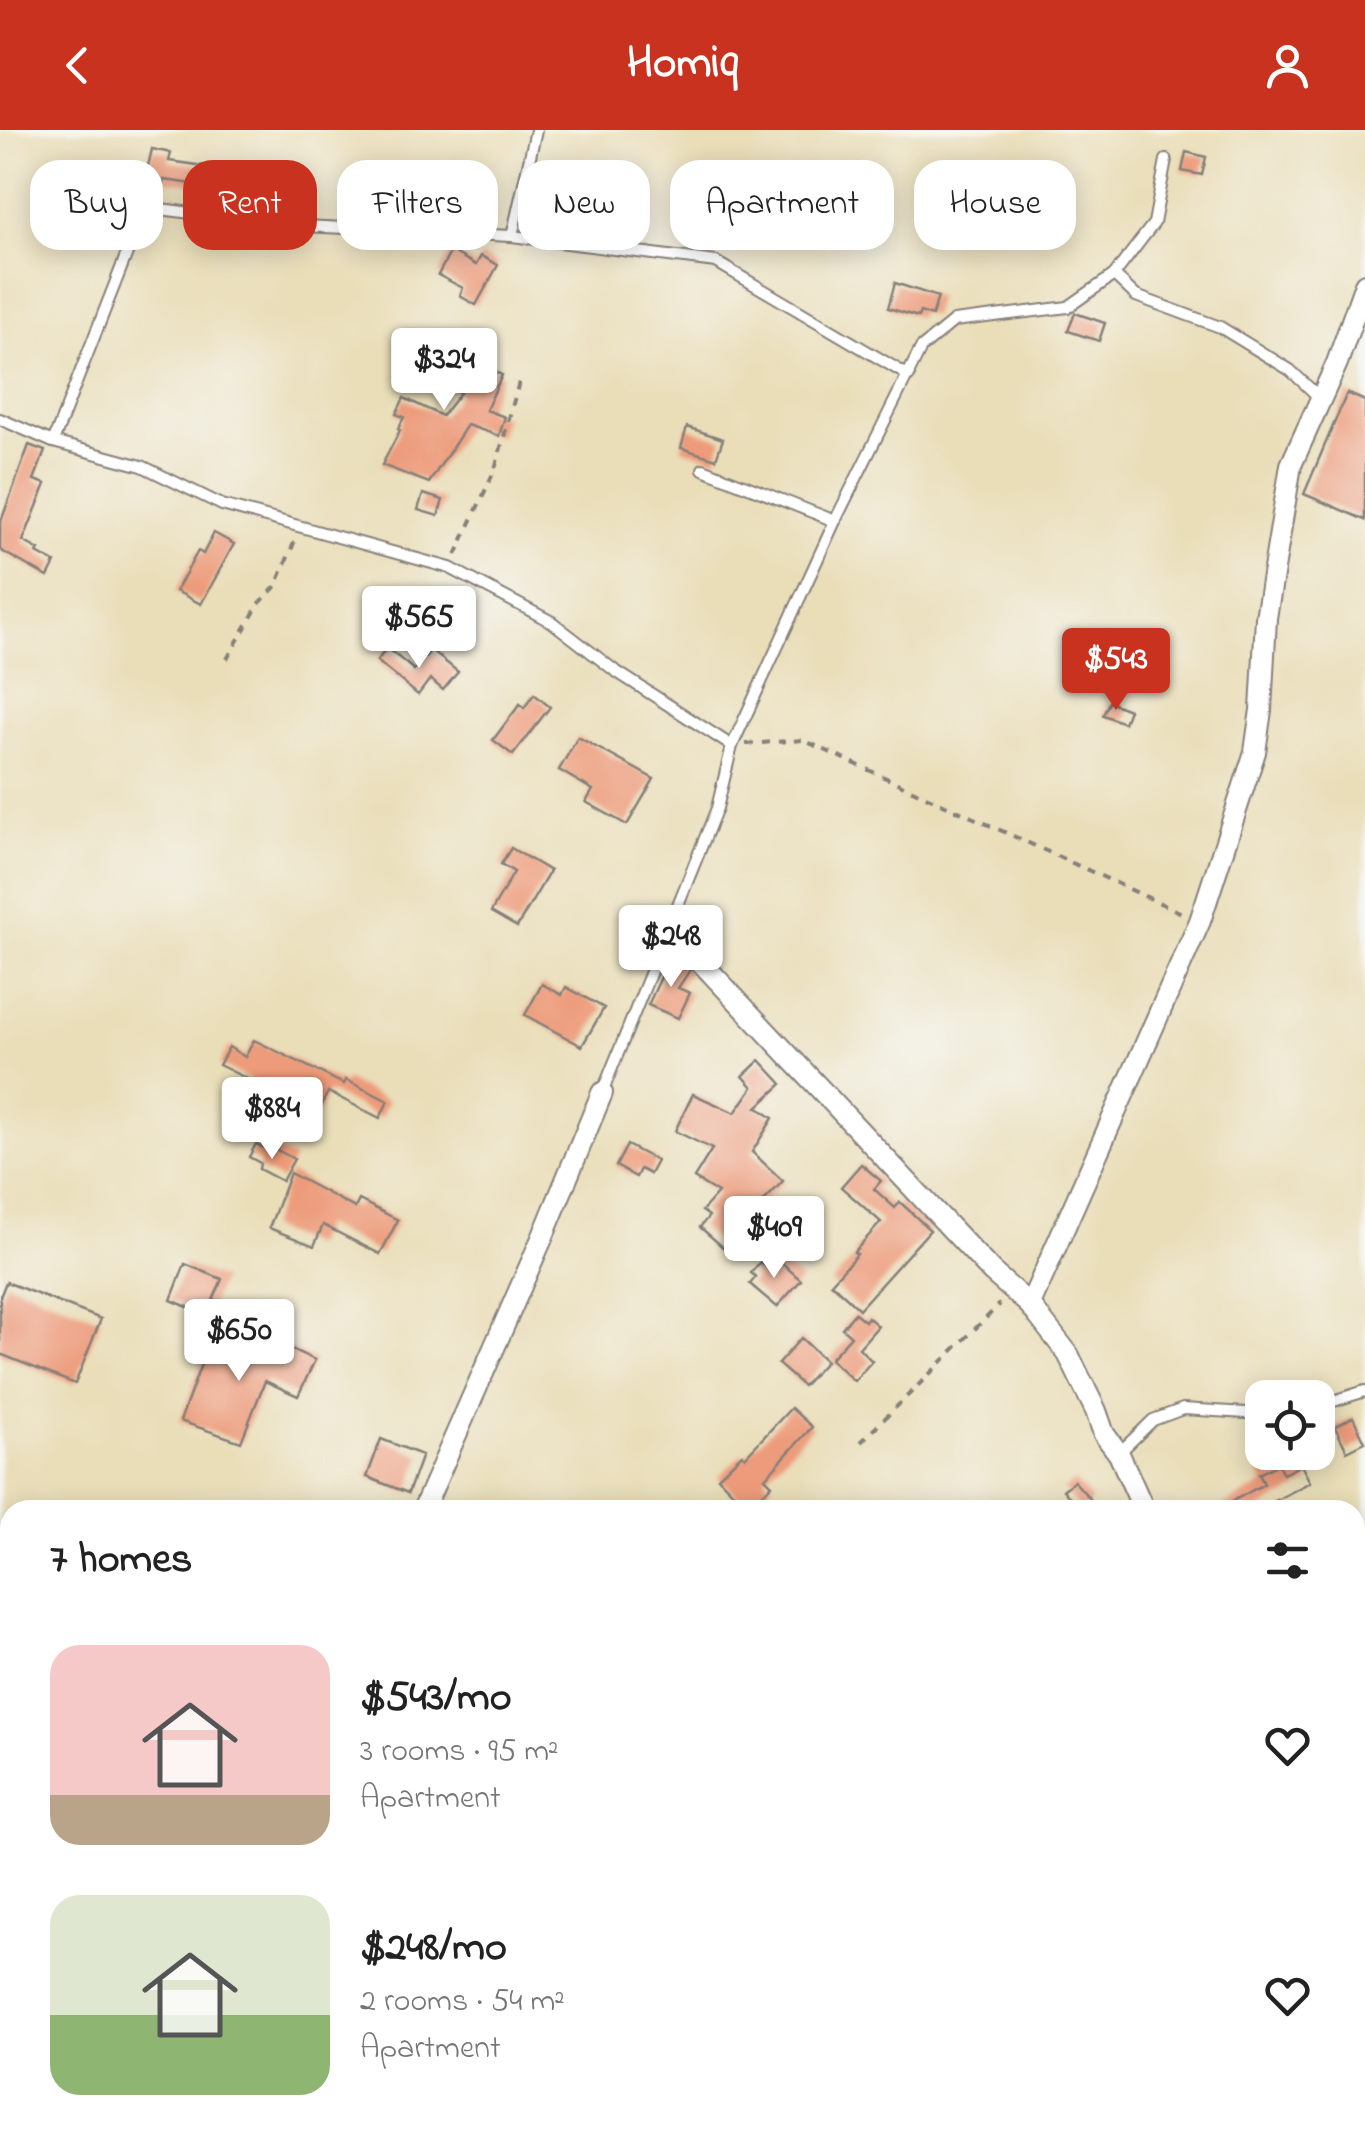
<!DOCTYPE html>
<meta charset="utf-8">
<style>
body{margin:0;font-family:"Indie Flower",sans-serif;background:#f2f2f2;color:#222;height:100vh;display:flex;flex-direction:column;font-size:38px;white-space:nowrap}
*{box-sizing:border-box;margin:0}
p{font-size:32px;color:#767676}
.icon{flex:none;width:55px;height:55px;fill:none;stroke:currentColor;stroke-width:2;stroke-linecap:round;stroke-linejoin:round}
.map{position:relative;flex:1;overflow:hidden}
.side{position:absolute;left:0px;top:1370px;width:1365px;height:640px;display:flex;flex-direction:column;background:#fff;border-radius:30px 30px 0 0;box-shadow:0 5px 25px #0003}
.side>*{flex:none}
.top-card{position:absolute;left:30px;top:30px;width:1305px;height:90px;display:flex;gap:20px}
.controls{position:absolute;left:1245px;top:1250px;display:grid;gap:20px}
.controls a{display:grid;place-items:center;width:90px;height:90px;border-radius:20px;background:#fff;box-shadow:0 5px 25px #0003;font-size:50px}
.price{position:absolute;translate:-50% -85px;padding:0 22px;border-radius:10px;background:#fff;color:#222;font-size:32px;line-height:65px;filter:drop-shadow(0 2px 5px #0008)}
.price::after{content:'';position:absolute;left:50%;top:60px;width:30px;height:22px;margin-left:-15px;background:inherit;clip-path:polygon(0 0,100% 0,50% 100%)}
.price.selected{background:#c8321e;color:#fff}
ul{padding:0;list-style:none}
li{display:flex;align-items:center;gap:30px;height:250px;padding:0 50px}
li span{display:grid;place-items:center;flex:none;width:280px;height:200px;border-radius:30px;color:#555}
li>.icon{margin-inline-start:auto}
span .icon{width:120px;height:120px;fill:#fffc;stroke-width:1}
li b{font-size:42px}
h2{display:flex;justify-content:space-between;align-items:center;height:120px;padding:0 50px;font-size:42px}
.chip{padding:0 35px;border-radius:30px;background:#fff;box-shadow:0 5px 25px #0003;font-size:35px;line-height:90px}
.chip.selected{background:#c8321e;color:#fff}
header{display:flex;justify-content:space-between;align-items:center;height:130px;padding:0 50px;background:#c8321e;color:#fff;font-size:45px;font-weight:700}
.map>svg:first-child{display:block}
</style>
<header><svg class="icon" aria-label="back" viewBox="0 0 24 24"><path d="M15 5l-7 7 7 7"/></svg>Homiq<svg class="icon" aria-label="person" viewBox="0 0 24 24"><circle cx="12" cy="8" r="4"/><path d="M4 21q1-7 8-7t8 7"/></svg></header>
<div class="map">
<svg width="1365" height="2010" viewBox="0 0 1365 2010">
<rect width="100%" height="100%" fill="#f6f6f2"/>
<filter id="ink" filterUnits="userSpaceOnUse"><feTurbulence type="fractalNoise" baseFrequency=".01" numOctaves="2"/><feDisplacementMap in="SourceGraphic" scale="20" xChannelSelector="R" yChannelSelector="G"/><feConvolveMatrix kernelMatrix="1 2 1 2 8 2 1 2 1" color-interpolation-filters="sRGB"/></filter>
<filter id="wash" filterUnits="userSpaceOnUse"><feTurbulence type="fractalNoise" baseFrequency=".0048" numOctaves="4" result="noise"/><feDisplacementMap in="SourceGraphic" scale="40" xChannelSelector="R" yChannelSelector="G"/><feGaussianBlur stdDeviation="2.25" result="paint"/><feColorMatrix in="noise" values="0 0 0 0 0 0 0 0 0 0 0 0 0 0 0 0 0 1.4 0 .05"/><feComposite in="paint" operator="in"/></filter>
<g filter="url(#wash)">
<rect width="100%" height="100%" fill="#eadeb9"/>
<g id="blocks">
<g fill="#ed9b7a">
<path d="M 152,19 L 171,23 L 169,31 L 204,36 L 203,38 L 290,49 L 287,67 L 164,50 L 161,62 L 143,58 Z"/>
<path d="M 1186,22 L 1206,27 L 1202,45 L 1182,41 Z"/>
<path d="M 451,121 L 476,135 L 481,126 L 498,135 L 476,175 L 460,166 L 463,158 L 438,145 Z"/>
<path d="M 895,153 L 938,167 L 932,186 L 920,182 L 918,187 L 888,178 Z"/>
<path d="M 1075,183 L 1105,193 L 1099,211 L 1068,201 Z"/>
<path d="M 476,212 L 491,219 L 482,236 L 502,245 L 486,280 L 505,287 L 499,306 L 467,295 L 429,353 L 382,335 L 400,300 L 398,299 L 404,287 L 396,284 L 404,268 L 442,286 L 460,263 L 424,243 L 422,246 L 405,237 L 417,215 L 463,239 Z"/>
<path d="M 1347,263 L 1365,271 L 1365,390 L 1304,364 Z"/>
<path d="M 687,297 L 723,309 L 716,329 L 681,318 Z"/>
<path d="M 29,315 L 45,321 L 34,350 L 46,354 L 23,411 L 39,420 L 37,423 L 55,433 L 48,447 L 0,420 L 0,394 Z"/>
<path d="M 423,364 L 443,370 L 438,386 L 418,380 Z"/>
<path d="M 214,403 L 234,414 L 201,474 L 176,461 L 198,421 L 203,424 Z"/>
<path d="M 387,518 L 414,540 L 431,520 L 458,542 L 443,560 L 430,549 L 418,565 L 377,531 Z"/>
<path d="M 534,564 L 550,577 L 513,625 L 493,610 L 520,574 L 524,578 Z"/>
<path d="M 1109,572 L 1129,580 L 1124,593 L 1103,585 Z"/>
<path d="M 578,607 L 654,649 L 627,695 L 586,672 L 593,660 L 559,640 Z"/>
<path d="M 511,718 L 550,741 L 517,797 L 491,782 L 514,742 L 501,734 Z"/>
<path d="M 673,829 L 690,840 L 678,858 L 690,863 L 678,888 L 648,875 L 661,847 Z"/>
<path d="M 542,854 L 562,865 L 566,857 L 604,878 L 582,916 L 525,885 Z"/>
<path d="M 254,910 L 344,954 L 346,950 L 388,971 L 380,988 L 328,962 L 318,983 L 219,935 L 229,917 L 245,927 Z"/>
<path d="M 760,930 L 782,954 L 757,977 L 773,988 L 752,1022 L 783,1051 L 743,1093 L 746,1097 L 726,1120 L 700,1097 L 709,1086 L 702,1081 L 718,1063 L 694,1048 L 712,1019 L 675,1001 L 693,964 L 735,983 L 753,957 L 743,946 Z"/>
<path d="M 256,1014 L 269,1021 L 271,1017 L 294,1029 L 282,1051 L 259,1039 L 260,1033 L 249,1027 Z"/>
<path d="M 627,1015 L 657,1031 L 650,1044 L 640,1039 L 636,1047 L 616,1036 Z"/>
<path d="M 861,1034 L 881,1051 L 874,1059 L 895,1078 L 900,1072 L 930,1100 L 859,1179 L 831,1153 L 857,1124 L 854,1122 L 881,1092 L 841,1057 Z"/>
<path d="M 290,1043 L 355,1078 L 359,1070 L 398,1090 L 380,1124 L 323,1095 L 314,1116 L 269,1098 Z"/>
<path d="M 775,1127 L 801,1150 L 777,1177 L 750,1154 L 756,1147 L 751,1143 L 760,1132 L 766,1137 Z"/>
<path d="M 185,1134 L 222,1149 L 207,1185 L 171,1170 Z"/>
<path d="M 6,1152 L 101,1189 L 75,1254 L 0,1224 L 0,1167 Z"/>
<path d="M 855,1183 L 865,1191 L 868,1187 L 878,1196 L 859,1218 L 872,1231 L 854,1251 L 830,1229 L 851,1206 L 842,1198 Z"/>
<path d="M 216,1194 L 231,1200 L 226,1213 L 268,1229 L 276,1212 L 315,1230 L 298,1266 L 265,1251 L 241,1312 L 180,1291 Z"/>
<path d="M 801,1208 L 826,1231 L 803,1256 L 778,1234 Z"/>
<path d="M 791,1278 L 812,1297 L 765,1348 L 772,1355 L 748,1378 L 718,1347 L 742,1324 L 745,1327 Z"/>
<path d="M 1353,1287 L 1365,1312 L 1347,1321 L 1335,1297 Z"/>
<path d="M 381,1309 L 422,1325 L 408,1363 L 367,1347 Z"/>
<path d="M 1278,1334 L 1283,1344 L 1301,1335 L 1310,1352 L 1258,1380 L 1216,1380 L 1264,1354 L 1259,1344 Z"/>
<path d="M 1074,1351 L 1092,1371 L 1081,1380 L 1063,1360 Z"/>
</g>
</g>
</g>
<g filter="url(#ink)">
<use href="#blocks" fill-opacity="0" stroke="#86807a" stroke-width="2.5"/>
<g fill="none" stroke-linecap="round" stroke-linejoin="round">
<defs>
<g id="lane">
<path d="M 512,106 L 536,0"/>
<path d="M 1114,145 L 1136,166 L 1220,197 L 1290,240 L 1320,268"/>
<path d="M 0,289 L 53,312 L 142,336 L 222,375 L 450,438 L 552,492 L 614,540 L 732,616"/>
<path d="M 53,312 L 145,77 L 283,95 L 512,106 L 716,132 L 909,246"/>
<path d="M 703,339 L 835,391 L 921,218 L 954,191 L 1068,177 L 1114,145 L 1154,93 L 1166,30"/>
<path d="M 602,963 L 717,678 L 732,616 L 835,391"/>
<path d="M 1318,1276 L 1365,1261"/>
<path d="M 1119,1323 L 1153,1290 L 1183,1279 L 1262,1284"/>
<path d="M 0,1710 L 10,1716"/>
</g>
<g id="street">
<path d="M 668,797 L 992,1142 L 1030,1175 L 1068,1224 L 1096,1281 L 1104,1304 L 1119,1324 L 1144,1380"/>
<path d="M 1030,1175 L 1200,791 L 1255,622 L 1261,580 L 1266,488 L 1291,335 L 1337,233 L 1365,154"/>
<path d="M 423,1380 L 543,1106 L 602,963"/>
<path d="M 1355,1704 L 1365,1720"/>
<path d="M 267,2000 L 289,2010"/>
<path d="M 187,2010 L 190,2000"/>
</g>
</defs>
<use href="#lane" stroke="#86807a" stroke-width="14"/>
<use href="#street" stroke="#86807a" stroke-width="24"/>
<g stroke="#86807a" stroke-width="4" stroke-dasharray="8 8" stroke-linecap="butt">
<path d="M 456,425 L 495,339 L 519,252"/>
<path d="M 227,529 L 259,474 L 276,456 L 296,408"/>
<path d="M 746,614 L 803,610 L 1184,784"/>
<path d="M 861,1312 L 1000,1174"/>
</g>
<use href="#lane" stroke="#fff" stroke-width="10"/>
<use href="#street" stroke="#fff" stroke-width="20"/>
</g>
</g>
</svg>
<div class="controls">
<a><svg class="icon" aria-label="locate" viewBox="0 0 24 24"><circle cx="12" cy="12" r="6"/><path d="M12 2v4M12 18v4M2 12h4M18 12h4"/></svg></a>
</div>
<b class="price" style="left:444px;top:283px">$324</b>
<b class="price" style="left:419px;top:541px">$565</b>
<b class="price selected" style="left:1116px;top:583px">$543</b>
<b class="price" style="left:671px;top:860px">$248</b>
<b class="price" style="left:272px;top:1032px">$884</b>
<b class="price" style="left:774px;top:1151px">$409</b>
<b class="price" style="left:239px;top:1254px">$650</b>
<div class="top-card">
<a class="chip">Buy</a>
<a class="chip selected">Rent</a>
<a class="chip">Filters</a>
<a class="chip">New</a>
<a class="chip">Apartment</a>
<a class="chip">House</a>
</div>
<section class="side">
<h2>7 homes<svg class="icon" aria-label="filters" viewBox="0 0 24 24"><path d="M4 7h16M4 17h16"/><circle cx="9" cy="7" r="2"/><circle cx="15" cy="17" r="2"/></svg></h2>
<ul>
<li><span style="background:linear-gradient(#f6c9c9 75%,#b9a48a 0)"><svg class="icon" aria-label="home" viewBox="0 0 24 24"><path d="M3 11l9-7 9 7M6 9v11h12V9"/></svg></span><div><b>$543/mo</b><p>3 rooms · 95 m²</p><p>Apartment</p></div><svg class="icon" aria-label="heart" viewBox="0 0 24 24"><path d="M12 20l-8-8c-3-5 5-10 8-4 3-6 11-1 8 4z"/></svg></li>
<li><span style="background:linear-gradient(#dfe7d0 60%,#8fb573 0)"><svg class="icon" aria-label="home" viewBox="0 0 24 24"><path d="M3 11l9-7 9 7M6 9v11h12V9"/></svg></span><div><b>$248/mo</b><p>2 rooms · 54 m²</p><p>Apartment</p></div><svg class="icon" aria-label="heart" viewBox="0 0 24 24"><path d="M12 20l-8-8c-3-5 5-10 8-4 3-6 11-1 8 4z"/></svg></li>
</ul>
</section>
</div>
